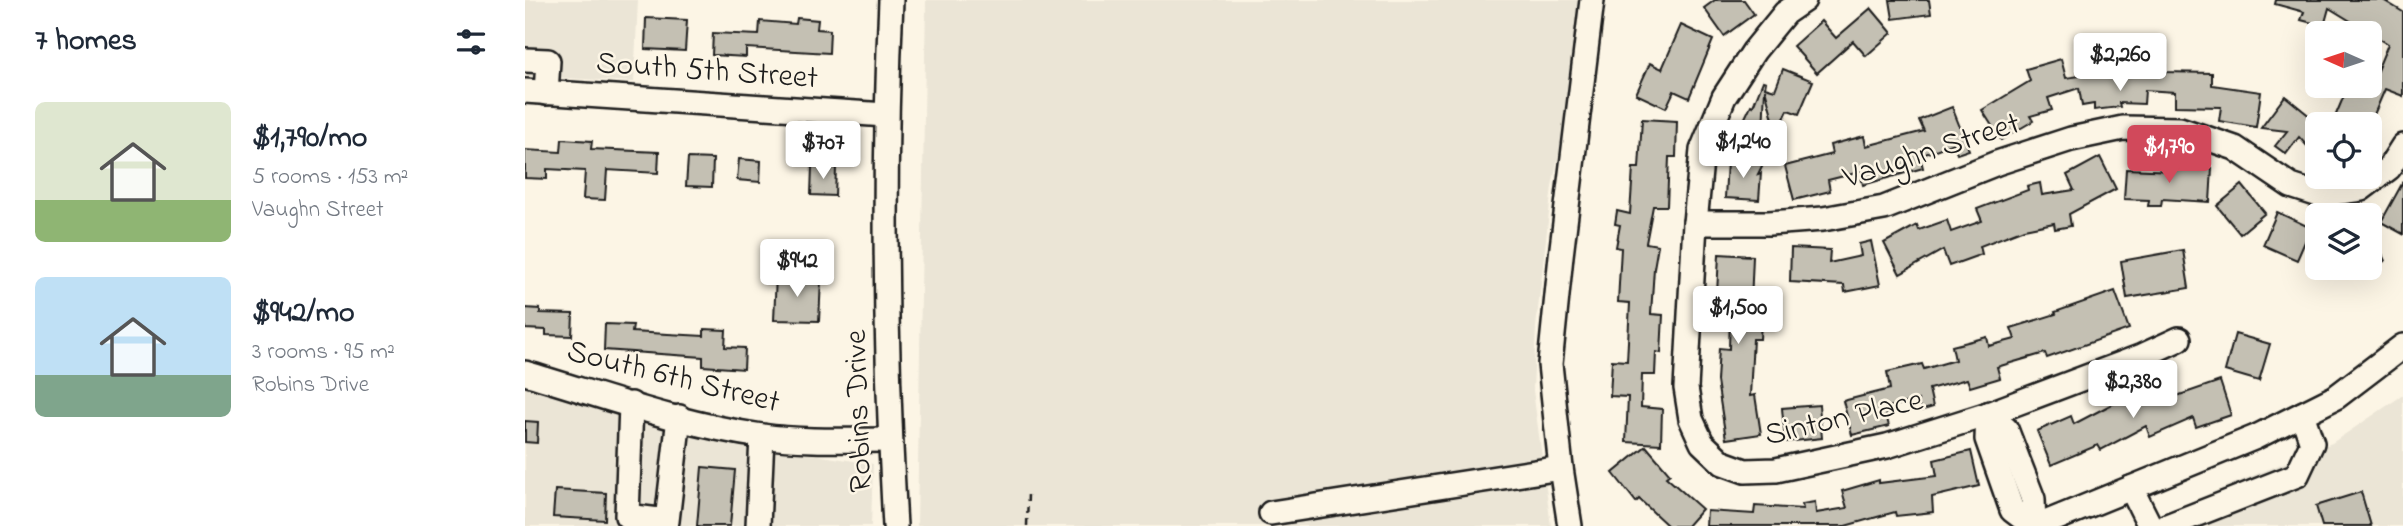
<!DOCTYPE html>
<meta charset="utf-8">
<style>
body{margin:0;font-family:"Indie Flower",sans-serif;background:#f2f2f3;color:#1f2937;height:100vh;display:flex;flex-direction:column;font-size:26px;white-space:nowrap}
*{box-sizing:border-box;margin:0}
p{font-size:23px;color:#747a83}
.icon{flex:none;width:38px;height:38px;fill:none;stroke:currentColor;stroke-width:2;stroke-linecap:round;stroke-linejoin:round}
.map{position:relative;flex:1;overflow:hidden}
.panel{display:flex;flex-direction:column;background:#fff;width:525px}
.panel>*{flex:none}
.needle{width:46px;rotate:273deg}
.fabs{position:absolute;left:1780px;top:21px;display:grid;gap:14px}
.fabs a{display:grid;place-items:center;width:77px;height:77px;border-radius:10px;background:#fff;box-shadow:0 7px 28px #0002;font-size:35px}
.price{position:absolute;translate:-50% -60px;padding:0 16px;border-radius:7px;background:#fff;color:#222;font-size:23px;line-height:46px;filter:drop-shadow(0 2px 4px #0008)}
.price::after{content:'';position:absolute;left:50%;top:42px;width:21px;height:16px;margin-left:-10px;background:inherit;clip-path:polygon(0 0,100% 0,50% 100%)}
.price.current{background:#d1495b;color:#fff}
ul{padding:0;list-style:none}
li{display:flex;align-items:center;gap:21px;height:175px;padding:0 35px}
li span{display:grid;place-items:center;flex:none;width:196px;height:140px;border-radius:10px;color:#555}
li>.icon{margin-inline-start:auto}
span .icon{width:84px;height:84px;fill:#fffc;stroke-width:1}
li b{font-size:30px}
h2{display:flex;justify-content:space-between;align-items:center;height:84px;padding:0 35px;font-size:30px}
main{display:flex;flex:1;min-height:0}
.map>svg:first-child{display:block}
</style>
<main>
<section class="panel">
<h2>7 homes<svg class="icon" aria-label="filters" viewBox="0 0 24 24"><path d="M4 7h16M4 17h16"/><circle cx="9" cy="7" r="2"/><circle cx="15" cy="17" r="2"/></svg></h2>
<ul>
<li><span style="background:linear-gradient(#dfe7d0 70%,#8fb573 0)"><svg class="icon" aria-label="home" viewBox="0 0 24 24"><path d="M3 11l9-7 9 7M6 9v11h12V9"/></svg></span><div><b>$1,790/mo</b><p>5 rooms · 153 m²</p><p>Vaughn Street</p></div></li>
<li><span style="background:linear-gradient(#bfe0f5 70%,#7fa58c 0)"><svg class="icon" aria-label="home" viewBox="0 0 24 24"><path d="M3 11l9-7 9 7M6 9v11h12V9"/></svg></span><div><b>$942/mo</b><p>3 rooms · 95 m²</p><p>Robins Drive</p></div></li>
</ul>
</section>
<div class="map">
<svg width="1878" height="526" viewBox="0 0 1878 526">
<rect width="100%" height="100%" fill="#fcf5e5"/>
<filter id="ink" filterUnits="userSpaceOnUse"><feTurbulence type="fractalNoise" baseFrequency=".0143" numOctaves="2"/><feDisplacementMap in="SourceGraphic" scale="14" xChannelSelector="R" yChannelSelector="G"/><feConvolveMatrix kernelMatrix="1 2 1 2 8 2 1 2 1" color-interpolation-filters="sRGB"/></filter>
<g filter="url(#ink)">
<g fill="#ebe5d6">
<path d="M 0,0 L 113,0 L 109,82 L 0,76 Z"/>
<path d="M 401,0 L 1053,0 L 1040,125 L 1027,186 L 1011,327 L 1008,390 L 1026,526 L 392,526 Z"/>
<path d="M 0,385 L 176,437 L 348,464 L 346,526 L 0,526 Z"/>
<path d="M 1878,395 L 1878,526 L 1606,526 L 1807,443 Z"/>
</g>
<g fill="#c4c0b3" stroke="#1c1c1c" stroke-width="2">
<path d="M 1190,0 L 1219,0 L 1229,14 L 1199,36 L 1179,8 Z"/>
<path d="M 1365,0 L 1404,0 L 1406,14 L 1368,19 Z"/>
<path d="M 1751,0 L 1858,0 L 1878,12 L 1878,96 L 1860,89 L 1845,124 L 1807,124 L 1823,86 L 1833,86 L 1844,90 L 1863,44 L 1804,8 L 1799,26 L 1776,20 L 1779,12 L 1750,4 Z"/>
<path d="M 1346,8 L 1367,33 L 1341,56 L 1328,41 L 1292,73 L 1268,46 L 1296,21 L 1311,38 Z"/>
<path d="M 121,18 L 162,20 L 160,51 L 120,49 Z"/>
<path d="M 272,18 L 293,20 L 292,29 L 305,30 L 304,53 L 221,48 L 221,57 L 187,55 L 188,33 L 234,35 L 235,21 L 271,24 Z"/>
<path d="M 1156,25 L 1188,40 L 1164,98 L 1149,91 L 1141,108 L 1111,94 L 1125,63 L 1137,69 Z"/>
<path d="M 1624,53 L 1641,54 L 1640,72 L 1687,73 L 1687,85 L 1736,92 L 1731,127 L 1694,121 L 1696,107 L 1650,106 L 1650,92 L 1620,90 L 1619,104 L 1594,103 L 1595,107 L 1569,110 L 1569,104 L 1557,106 L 1554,88 L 1523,98 L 1527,110 L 1505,116 L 1508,121 L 1476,140 L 1457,110 L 1505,81 L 1501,69 L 1536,59 L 1541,78 L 1604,69 L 1605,60 L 1623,61 Z"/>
<path d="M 1258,69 L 1288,81 L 1274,114 L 1263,110 L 1252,134 L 1240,89 L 1237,151 L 1210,139 L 1217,124 L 1223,125 L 1218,122 L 1226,105 L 1228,106 L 1238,81 L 1241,82 L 1240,87 L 1250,90 Z"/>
<path d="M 1760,96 L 1792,122 L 1792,157 L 1774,137 L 1761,154 L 1750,146 L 1762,131 L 1736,128 Z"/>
<path d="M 1427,107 L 1444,150 L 1432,154 L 1428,143 L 1395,156 L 1398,168 L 1338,185 L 1335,172 L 1303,180 L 1305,191 L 1269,200 L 1260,166 L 1307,154 L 1305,145 L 1339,136 L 1341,146 L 1399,131 L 1394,120 Z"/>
<path d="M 1117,119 L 1152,121 L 1151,157 L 1144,157 L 1142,206 L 1128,206 L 1121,243 L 1133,245 L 1129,268 L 1126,314 L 1138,315 L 1136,353 L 1131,352 L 1130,375 L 1117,375 L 1116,407 L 1137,409 L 1136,444 L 1101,442 L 1103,397 L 1085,396 L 1087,360 L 1102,361 L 1105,303 L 1093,302 L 1096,248 L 1091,247 L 1095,225 L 1090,224 L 1092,211 L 1105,214 L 1108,168 L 1114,168 Z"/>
<path d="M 37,139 L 67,141 L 66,149 L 134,152 L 133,173 L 82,170 L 80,200 L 58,199 L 60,171 L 22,169 L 22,179 L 0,178 L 0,150 L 36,152 Z"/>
<path d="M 1575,157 L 1591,189 L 1544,214 L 1546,226 L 1530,229 L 1529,223 L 1499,229 L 1455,246 L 1457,254 L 1424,266 L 1418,250 L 1375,274 L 1359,243 L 1392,225 L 1394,230 L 1422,220 L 1426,232 L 1457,221 L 1452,209 L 1503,190 L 1502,186 L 1515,183 L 1517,195 L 1549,190 L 1542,175 Z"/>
<path d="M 163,158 L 188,159 L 187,187 L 161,186 Z"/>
<path d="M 214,159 L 236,161 L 235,182 L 212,180 Z"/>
<path d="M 1202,161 L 1239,162 L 1233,174 L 1236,173 L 1234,200 L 1200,198 Z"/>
<path d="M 287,166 L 311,167 L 310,196 L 286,195 Z"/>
<path d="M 1649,166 L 1687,168 L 1685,202 L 1637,199 L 1636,206 L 1623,206 L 1624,200 L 1599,199 L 1601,169 L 1649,171 Z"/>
<path d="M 1878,182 L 1878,234 L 1856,222 Z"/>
<path d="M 1717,185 L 1740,213 L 1715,234 L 1692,206 Z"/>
<path d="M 1752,212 L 1786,228 L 1772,260 L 1738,245 Z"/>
<path d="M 1844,225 L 1860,261 L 1844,267 Z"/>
<path d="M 1346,241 L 1355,285 L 1320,292 L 1319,285 L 1265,282 L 1266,248 L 1305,250 L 1304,263 L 1336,256 L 1334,244 Z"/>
<path d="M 1658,250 L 1664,288 L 1602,298 L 1596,261 Z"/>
<path d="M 1194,254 L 1228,256 L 1226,303 L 1237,303 L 1235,339 L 1228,339 L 1225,396 L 1230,395 L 1236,434 L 1201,439 L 1192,381 L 1194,348 L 1204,349 L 1205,315 L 1191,314 Z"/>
<path d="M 251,275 L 296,280 L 294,321 L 249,320 Z"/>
<path d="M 1590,291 L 1604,329 L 1522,358 L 1520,353 L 1472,367 L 1475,378 L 1445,387 L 1442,379 L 1404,389 L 1408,407 L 1395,411 L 1393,400 L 1359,408 L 1364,426 L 1327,435 L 1318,401 L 1365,389 L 1362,372 L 1397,364 L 1399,369 L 1430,360 L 1427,346 L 1462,337 L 1464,346 L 1490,339 L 1486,328 L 1531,314 L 1530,312 Z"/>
<path d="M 0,308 L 15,309 L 15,313 L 48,314 L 47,336 L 21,335 L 21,330 L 0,329 Z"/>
<path d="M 80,324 L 108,325 L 107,332 L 179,336 L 179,329 L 201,330 L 200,347 L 220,348 L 219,369 L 178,366 L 178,357 L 79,350 Z"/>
<path d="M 1710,334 L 1745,344 L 1734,381 L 1700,371 Z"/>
<path d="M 1695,381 L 1706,415 L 1671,427 L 1668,418 L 1625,437 L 1621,426 L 1576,450 L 1573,445 L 1526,465 L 1512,431 L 1546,416 L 1549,424 L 1593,401 L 1618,390 L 1623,401 L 1644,392 L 1646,398 Z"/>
<path d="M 1294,405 L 1297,438 L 1260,442 L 1257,408 Z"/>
<path d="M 0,421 L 13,422 L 12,443 L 0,442 Z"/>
<path d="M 1121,446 L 1145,474 L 1141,477 L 1177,509 L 1162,526 L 1143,526 L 1114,499 L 1111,502 L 1088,473 Z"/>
<path d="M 1446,451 L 1454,486 L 1407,497 L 1408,512 L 1371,516 L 1370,512 L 1320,526 L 1181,526 L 1182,511 L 1229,514 L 1230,506 L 1278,509 L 1277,504 L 1290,502 L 1291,513 L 1322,508 L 1317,491 L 1354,480 L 1354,483 L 1412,476 L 1409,460 Z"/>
<path d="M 177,467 L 210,470 L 205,526 L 172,526 Z"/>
<path d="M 30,490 L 81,493 L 80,520 L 28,517 Z"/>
<path d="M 1836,492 L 1846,526 L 1797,526 L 1791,506 Z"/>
</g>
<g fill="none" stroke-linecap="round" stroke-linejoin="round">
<defs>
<g id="minor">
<path d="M 366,0 C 358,175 360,351 370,526"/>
<path d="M 1279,0 L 1260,13 L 1229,51 L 1199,97 L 1177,150 L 1170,223 L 1161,388 L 1166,419 L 1177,443 L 1198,463 L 1220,471 L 1251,470 L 1362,446 L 1463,414 L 1617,356 L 1654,339"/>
<path d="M 0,60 L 23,61 L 21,93"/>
<path d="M 0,91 L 361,115"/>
<path d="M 1170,223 L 1244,223 L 1298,219 L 1359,208 L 1472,163 L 1546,139 L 1598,128 L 1655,129 L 1710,148 L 1766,186 L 1794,195 L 1836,189 L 1864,168 L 1878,146"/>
<path d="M 0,373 C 78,396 157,425 237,436 C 279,442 323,440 365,440"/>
<path d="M 106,404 L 102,516 L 142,521 L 154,417"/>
<path d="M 1463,414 L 1462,439 L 1487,510 L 1508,526"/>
<path d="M 1463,414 L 1481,429 L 1508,499 L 1509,526"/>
<path d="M 1606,488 L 1625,526"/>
<path d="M 746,513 L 1036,468"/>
<path d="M 233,526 L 237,436"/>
<path d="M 1045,526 L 1036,468 L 1025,364 L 1036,256 L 1067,0"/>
<path d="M 1513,526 L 1731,437 L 1811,397 L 1878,346"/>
<path d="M 1642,526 L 1772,475 L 1787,443 L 1777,414"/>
</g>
</defs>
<use href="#minor" stroke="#1c1c1c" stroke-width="28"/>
<path stroke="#1c1c1c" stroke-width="2.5" stroke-dasharray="7 5" stroke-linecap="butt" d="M 502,526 L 503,493"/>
<use href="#minor" stroke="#fcf5e5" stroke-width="23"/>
</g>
</g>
<g text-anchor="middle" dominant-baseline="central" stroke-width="5" stroke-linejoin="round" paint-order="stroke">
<g font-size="32" fill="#1c1c1c" stroke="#fcf5e5">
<text transform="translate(182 72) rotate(4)">South 5th Street</text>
<text transform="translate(1407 152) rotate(-18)">Vaughn Street</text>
<text transform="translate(148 378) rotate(14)">South 6th Street</text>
<text transform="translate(335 411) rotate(-92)">Robins Drive</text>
<text transform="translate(1319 419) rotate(-13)">Sinton Place</text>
</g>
</g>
</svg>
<div class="fabs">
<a><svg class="needle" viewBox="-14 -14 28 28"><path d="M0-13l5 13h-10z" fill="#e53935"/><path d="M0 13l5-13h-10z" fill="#747a83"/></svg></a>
<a><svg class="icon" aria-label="locate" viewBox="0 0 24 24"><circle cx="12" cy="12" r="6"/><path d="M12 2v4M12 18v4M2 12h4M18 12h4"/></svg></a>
<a><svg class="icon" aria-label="layers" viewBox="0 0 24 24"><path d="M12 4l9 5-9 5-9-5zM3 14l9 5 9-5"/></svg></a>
</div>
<b class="price" style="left:1595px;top:93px">$2,260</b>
<b class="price" style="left:1218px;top:180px">$1,240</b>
<b class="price" style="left:298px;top:181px">$707</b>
<b class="price current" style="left:1644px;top:185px">$1,790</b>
<b class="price" style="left:272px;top:299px">$942</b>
<b class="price" style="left:1213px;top:346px">$1,500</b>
<b class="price" style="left:1608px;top:420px">$2,380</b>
</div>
</main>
